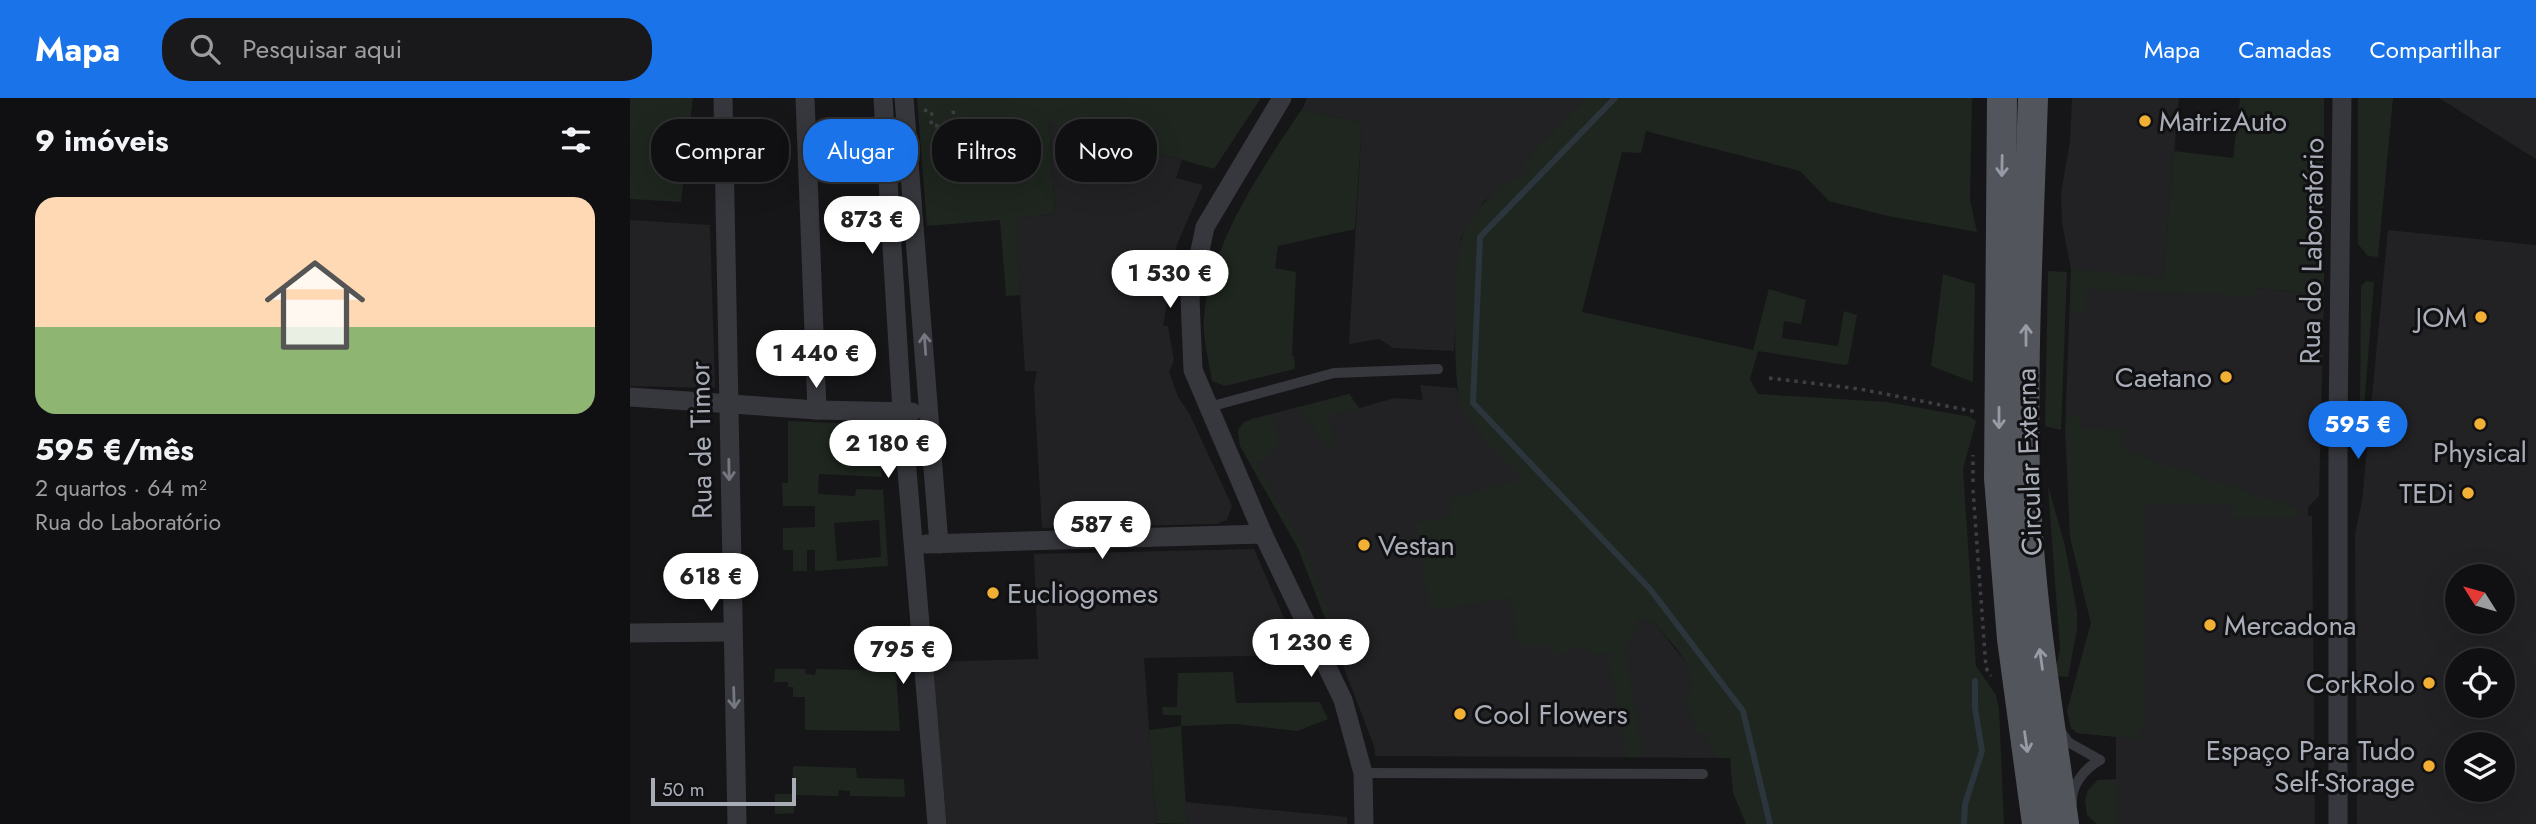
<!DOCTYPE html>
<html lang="pt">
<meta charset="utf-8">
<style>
body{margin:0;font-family:Jost,sans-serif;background:#19191b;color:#f1f3f6;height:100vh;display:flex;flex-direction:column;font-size:26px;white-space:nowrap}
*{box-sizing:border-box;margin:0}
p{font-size:23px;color:#9c9d9f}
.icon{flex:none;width:38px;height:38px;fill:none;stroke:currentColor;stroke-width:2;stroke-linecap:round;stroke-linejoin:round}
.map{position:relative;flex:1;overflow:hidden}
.sheet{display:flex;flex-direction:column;background:#101012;width:630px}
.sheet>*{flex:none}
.top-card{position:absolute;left:21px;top:21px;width:665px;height:63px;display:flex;gap:14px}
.needle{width:46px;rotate:307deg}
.tools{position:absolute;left:1815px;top:466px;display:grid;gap:14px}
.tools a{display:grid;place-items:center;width:70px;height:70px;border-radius:50%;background:#101012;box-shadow:0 7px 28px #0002,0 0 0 2px #303032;font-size:35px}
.scale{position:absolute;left:21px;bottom:18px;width:145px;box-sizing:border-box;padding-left:7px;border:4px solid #a8adb8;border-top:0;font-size:19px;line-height:24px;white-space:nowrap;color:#a8adb8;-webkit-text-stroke:5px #111113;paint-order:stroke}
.price{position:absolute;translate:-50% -60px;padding:0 16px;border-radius:24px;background:#fff;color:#222;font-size:23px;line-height:46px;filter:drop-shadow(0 2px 4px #0008)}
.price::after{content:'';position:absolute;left:50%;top:42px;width:21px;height:16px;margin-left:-10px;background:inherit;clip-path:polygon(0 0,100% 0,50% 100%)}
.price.current{background:#1a73e8;color:#fff}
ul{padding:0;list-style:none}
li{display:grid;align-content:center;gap:14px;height:371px;padding:0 35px}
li+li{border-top:2px solid #303032}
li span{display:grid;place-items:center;height:217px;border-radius:21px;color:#555}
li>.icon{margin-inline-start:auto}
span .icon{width:126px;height:126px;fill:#fffc;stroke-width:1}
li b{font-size:30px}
h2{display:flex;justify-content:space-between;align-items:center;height:84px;padding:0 35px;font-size:30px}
.tag{padding:0 24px;border-radius:28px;background:#101012;box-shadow:0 7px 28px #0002,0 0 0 2px #303032;font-size:24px;line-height:63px}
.tag.current{background:#1a73e8;color:#fff}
header{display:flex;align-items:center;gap:42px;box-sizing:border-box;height:98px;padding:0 35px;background:#1a73e8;color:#fff}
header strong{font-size:33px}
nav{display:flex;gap:38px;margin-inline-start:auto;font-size:24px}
.search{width:490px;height:63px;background:#19191b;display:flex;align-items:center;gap:18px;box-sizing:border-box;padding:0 24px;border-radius:28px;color:#9c9d9f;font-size:26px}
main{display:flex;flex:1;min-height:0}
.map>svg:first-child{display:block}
</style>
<header>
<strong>Mapa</strong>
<div class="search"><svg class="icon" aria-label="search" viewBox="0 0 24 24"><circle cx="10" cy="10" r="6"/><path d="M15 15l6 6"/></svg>Pesquisar aqui</div>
<nav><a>Mapa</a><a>Camadas</a><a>Compartilhar</a></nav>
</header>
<main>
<section class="sheet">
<h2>9 imóveis<svg class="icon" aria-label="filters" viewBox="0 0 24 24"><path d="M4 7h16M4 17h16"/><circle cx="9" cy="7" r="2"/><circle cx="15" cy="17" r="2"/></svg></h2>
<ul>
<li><span style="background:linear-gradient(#ffd9b3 60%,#8fb573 0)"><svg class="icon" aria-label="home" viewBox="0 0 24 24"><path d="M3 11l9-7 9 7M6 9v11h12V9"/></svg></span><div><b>595 €/mês</b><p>2 quartos · 64 m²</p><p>Rua do Laboratório</p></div></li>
</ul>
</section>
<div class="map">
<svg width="1906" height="726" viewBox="0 0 1906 726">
<rect width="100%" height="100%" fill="#161618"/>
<g fill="#222225" fill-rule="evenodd">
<path d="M 677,0 L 956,0 L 891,69 L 902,72 L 854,103 L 831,140 L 824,253 L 763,250 L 749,241 L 719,246 L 732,25 L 672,11 Z"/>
<path d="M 1442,0 L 1549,0 L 1533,180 L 1694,197 L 1689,398 L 1678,409 L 1678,417 L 1682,418 L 1685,726 L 1467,726 L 1457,717 L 1455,702 L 1458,692 L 1468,682 L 1486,681 L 1486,639 L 1447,635 L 1441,630 L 1437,613 L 1461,525 L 1440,439 L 1435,333 L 1441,171 L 1432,125 L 1431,95 L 1440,44 Z"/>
<path d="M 1809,0 L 1906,0 L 1906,61 Z"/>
<path d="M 419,23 L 552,62 L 546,80 L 573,87 L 547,146 L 533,228 L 538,228 L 544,263 L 539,273 L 548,299 L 559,315 L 602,408 L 597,422 L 587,426 L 412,430 L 404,290 L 407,273 L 395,273 L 385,120 L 425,116 Z"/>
<path d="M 0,122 L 80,127 L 85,290 L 0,288 Z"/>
<path d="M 1758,132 L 1906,147 L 1906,726 L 1727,726 L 1725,436 L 1732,403 ZM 1827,478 L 1872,478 L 1872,523 L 1827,523 ZM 1827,562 L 1872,562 L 1872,607 L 1827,607 ZM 1827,646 L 1872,646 L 1872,691 L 1827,691 Z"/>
<path d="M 790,287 L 826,290 L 838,318 L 1024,524 L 1096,616 L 1100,660 L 745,658 L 745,651 L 668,450 L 610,348 L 608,332 L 621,321 L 719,296 L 729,310 L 765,300 L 793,302 Z"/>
<path d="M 624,451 L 670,557 L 514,560 L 526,726 L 317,726 L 301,564 L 408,561 L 404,456 Z"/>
<path d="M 555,704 L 717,719 L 717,726 L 557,726 Z"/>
</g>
<g fill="#1e261f" fill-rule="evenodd">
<path d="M 0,0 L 63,0 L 51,104 L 0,101 Z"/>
<path d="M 287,0 L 631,0 L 584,71 L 419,24 L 425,116 L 386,120 L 390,197 L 376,198 L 370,122 L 297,128 Z"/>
<path d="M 956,0 L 1342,0 L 1340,102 L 1347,134 L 1258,118 L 1199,103 L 1170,73 L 1016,33 L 1011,55 L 992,54 L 952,214 L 1123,252 L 1139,191 L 1176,202 L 1171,226 L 1154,223 L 1152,240 L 1208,248 L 1214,213 L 1227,217 L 1218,266 L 1215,267 L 1128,253 L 1120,281 L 1128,296 L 1257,304 L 1341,319 L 1346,323 L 1333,371 L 1346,568 L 1366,597 L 1369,611 L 1374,726 L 1116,726 L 1103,695 L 1100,660 L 1088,660 L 1075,635 L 1067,635 L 1056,604 C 1075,574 1041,546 1024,524 L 1009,521 L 995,551 L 1013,659 L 997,659 L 978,555 L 958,556 L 957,549 L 939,549 L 939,555 L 923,555 L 923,548 L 889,548 L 881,500 L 800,512 L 785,424 L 821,418 L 819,401 L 892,381 C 873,358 843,334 831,307 C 822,285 824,158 833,137 C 846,105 871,87 901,73 L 890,69 Z"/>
<path d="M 1610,0 L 1694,0 L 1694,197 L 1627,190 L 1626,198 L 1457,191 L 1455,214 L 1440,214 L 1441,171 L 1533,180 L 1544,53 L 1603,60 Z"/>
<path d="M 1728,0 L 1763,0 L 1748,159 L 1738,158 L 1728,146 Z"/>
<path d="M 672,11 L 732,25 L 725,131 L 648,148 L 645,170 L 666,174 L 662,258 L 664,258 L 665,271 L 595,288 L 582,283 C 579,263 572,239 574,219 C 581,144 631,72 672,11 Z"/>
<path d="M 1418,173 L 1437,174 L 1431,332 L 1415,328 Z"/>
<path d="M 1313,176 L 1345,186 L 1343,284 L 1301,268 Z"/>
<path d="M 1736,183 L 1744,184 L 1733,322 L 1730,321 L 1731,188 Z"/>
<path d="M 719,296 L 729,310 L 698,318 L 705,349 L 696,347 L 670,309 Z"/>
<path d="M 641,316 C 652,346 653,348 626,366 L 672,447 L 702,526 L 698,527 L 668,450 L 610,348 L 608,332 L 614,324 Z"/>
<path d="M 1436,316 L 1450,318 L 1450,330 L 1493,332 L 1492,352 L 1666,410 L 1666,419 L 1602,420 L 1602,406 L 1514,407 L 1516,626 L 1510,627 L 1510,641 L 1447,635 L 1441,630 L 1437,613 L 1461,525 L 1440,439 Z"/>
<path d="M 158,323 L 249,327 L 252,379 L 189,376 L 188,396 L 225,398 L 226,391 L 253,392 L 258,468 L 185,473 L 185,452 L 177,452 L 177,473 L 163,473 L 163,452 L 153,452 L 153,430 L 185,429 L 185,408 L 153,408 L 152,385 L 158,385 ZM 249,422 L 251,459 L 207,463 L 204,425 Z"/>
<path d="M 1418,388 L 1435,448 L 1447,514 L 1447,531 L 1438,579 L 1424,578 L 1430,552 Z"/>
<path d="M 239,561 L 265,561 L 270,633 L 175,632 L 175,599 L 163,599 L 163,589 L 158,589 L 158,584 L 144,584 L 145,571 L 175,571 L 175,576 L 185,577 L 186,571 L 238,572 Z"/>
<path d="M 603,574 L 606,605 L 690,604 L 698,621 L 667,633 L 605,626 L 551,628 L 557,726 L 526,725 L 519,632 L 551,628 L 551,617 L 533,617 L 532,609 L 547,609 L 548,575 Z"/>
<path d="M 163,668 L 226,670 L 227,680 L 274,681 L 275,699 L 220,698 L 220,693 L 209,692 L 208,698 L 165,697 L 164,715 L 145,716 L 145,696 L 162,696 Z"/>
<path d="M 1468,682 L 1486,682 L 1486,726 L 1467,726 L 1457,717 C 1454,701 1456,694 1468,682 Z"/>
</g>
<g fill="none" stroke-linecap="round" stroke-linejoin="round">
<g stroke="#2c353c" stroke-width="6">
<path d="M 985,0 L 850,139 L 843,305 L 1020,491 L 1113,613 L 1140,726"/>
<path d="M 1334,726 L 1335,706 L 1352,653 L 1345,610 L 1345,583"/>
</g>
<g stroke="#3d3f44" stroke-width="3.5" stroke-dasharray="3.5 5" stroke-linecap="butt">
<path d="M 294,12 L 302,14 L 301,27 L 325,30 L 323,12"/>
<path d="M 1139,280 L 1230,291 L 1347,314"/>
<path d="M 1343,384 L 1343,357"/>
<path d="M 1343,392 L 1356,570 L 1361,578"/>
</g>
<g stroke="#37383d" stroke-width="10">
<path d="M 579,309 L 704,275 L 808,271"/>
<path d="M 1432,635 L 1438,644 L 1470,662"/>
<path d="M 733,675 L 1073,676"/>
<path d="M 1442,705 C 1441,687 1455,670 1470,662"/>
</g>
<g stroke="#37383d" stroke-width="19">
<path d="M 93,0 L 107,726"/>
<path d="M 175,0 L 187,312"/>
<path d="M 253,0 L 272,314 L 307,726"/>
<path d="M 274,0 L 309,446"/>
<path d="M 652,0 L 575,129 L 560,200 L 563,272 L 633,436 L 713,602 L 733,675 L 734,726"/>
<path d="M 0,299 L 187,312 L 282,314"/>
<path d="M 296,446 L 633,436"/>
<path d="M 0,535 L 102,534"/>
<path d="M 1708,726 L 1708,325 L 1712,0"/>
</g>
<g stroke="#53555c" stroke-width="30">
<path d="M 1372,0 L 1369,380 L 1382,541 L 1407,726"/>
<path d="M 1403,0 C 1399,126 1392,252 1395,377 C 1398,494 1418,611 1434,726"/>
</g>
</g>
<defs><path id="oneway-shaft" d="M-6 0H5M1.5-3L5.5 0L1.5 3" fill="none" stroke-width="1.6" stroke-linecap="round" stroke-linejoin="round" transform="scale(1.75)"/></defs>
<g stroke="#979ba6">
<use href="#oneway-shaft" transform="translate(1372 68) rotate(91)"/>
<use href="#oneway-shaft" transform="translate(1396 237) rotate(-90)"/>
<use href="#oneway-shaft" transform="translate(1369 320) rotate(90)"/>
<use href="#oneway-shaft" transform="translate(1411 561) rotate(-98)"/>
<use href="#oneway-shaft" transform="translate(1396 644) rotate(82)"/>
</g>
<g stroke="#757881">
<use href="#oneway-shaft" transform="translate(295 246) rotate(-94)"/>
<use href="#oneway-shaft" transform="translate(99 372) rotate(89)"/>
<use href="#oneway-shaft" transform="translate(104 600) rotate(88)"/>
</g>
<g fill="#f2b134" stroke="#111113" stroke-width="2.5">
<circle cx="1515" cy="23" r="7"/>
<circle cx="1851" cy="219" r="7"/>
<circle cx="1596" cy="279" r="7"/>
<circle cx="1850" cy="326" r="7"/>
<circle cx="1838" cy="395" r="7"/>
<circle cx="734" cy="447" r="7"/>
<circle cx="363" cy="495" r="7"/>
<circle cx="1580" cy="527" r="7"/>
<circle cx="1799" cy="585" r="7"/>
<circle cx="830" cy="616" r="7"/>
<circle cx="1799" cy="668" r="7"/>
</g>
<g text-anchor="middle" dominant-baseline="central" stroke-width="6" stroke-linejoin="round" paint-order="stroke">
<g font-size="28" fill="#a8adb8" stroke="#111113" text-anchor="start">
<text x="1529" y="23">MatrizAuto</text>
<text x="1837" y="219" text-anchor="end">JOM</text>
<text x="1582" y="279" text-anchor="end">Caetano</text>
<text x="1850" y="354" text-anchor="middle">Physical</text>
<text x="1824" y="395" text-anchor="end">TEDi</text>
<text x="748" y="447">Vestan</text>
<text x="377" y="495">Eucliogomes</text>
<text x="1594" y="527">Mercadona</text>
<text x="1785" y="585" text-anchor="end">CorkRolo</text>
<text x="844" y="616">Cool Flowers</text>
<text x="1785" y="652" text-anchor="end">Espaço Para Tudo<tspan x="1785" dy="32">Self-Storage</tspan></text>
</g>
<g font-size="28" fill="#a8adb8" stroke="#111113">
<text transform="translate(1682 153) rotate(-89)">Rua do Laboratório</text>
<text transform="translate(71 342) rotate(-91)">Rua de Timor</text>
<text transform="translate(1399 364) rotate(-92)">Circular Externa</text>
</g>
</g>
</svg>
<div class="tools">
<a><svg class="needle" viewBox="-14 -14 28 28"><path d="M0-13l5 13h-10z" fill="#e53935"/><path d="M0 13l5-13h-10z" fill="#9c9d9f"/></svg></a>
<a><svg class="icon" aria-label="locate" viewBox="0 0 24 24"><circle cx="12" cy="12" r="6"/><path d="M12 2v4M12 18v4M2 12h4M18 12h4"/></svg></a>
<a><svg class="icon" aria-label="layers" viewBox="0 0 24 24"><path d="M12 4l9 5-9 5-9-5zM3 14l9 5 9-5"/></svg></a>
</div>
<div class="scale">50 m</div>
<b class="price" style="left:242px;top:158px">873 €</b>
<b class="price" style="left:540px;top:212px">1 530 €</b>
<b class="price" style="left:186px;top:292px">1 440 €</b>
<b class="price current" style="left:1728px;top:363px">595 €</b>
<b class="price" style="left:258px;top:382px">2 180 €</b>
<b class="price" style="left:472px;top:463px">587 €</b>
<b class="price" style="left:81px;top:515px">618 €</b>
<b class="price" style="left:681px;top:581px">1 230 €</b>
<b class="price" style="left:273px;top:588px">795 €</b>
<div class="top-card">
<a class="tag">Comprar</a>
<a class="tag current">Alugar</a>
<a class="tag">Filtros</a>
<a class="tag">Novo</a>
</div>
</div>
</main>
